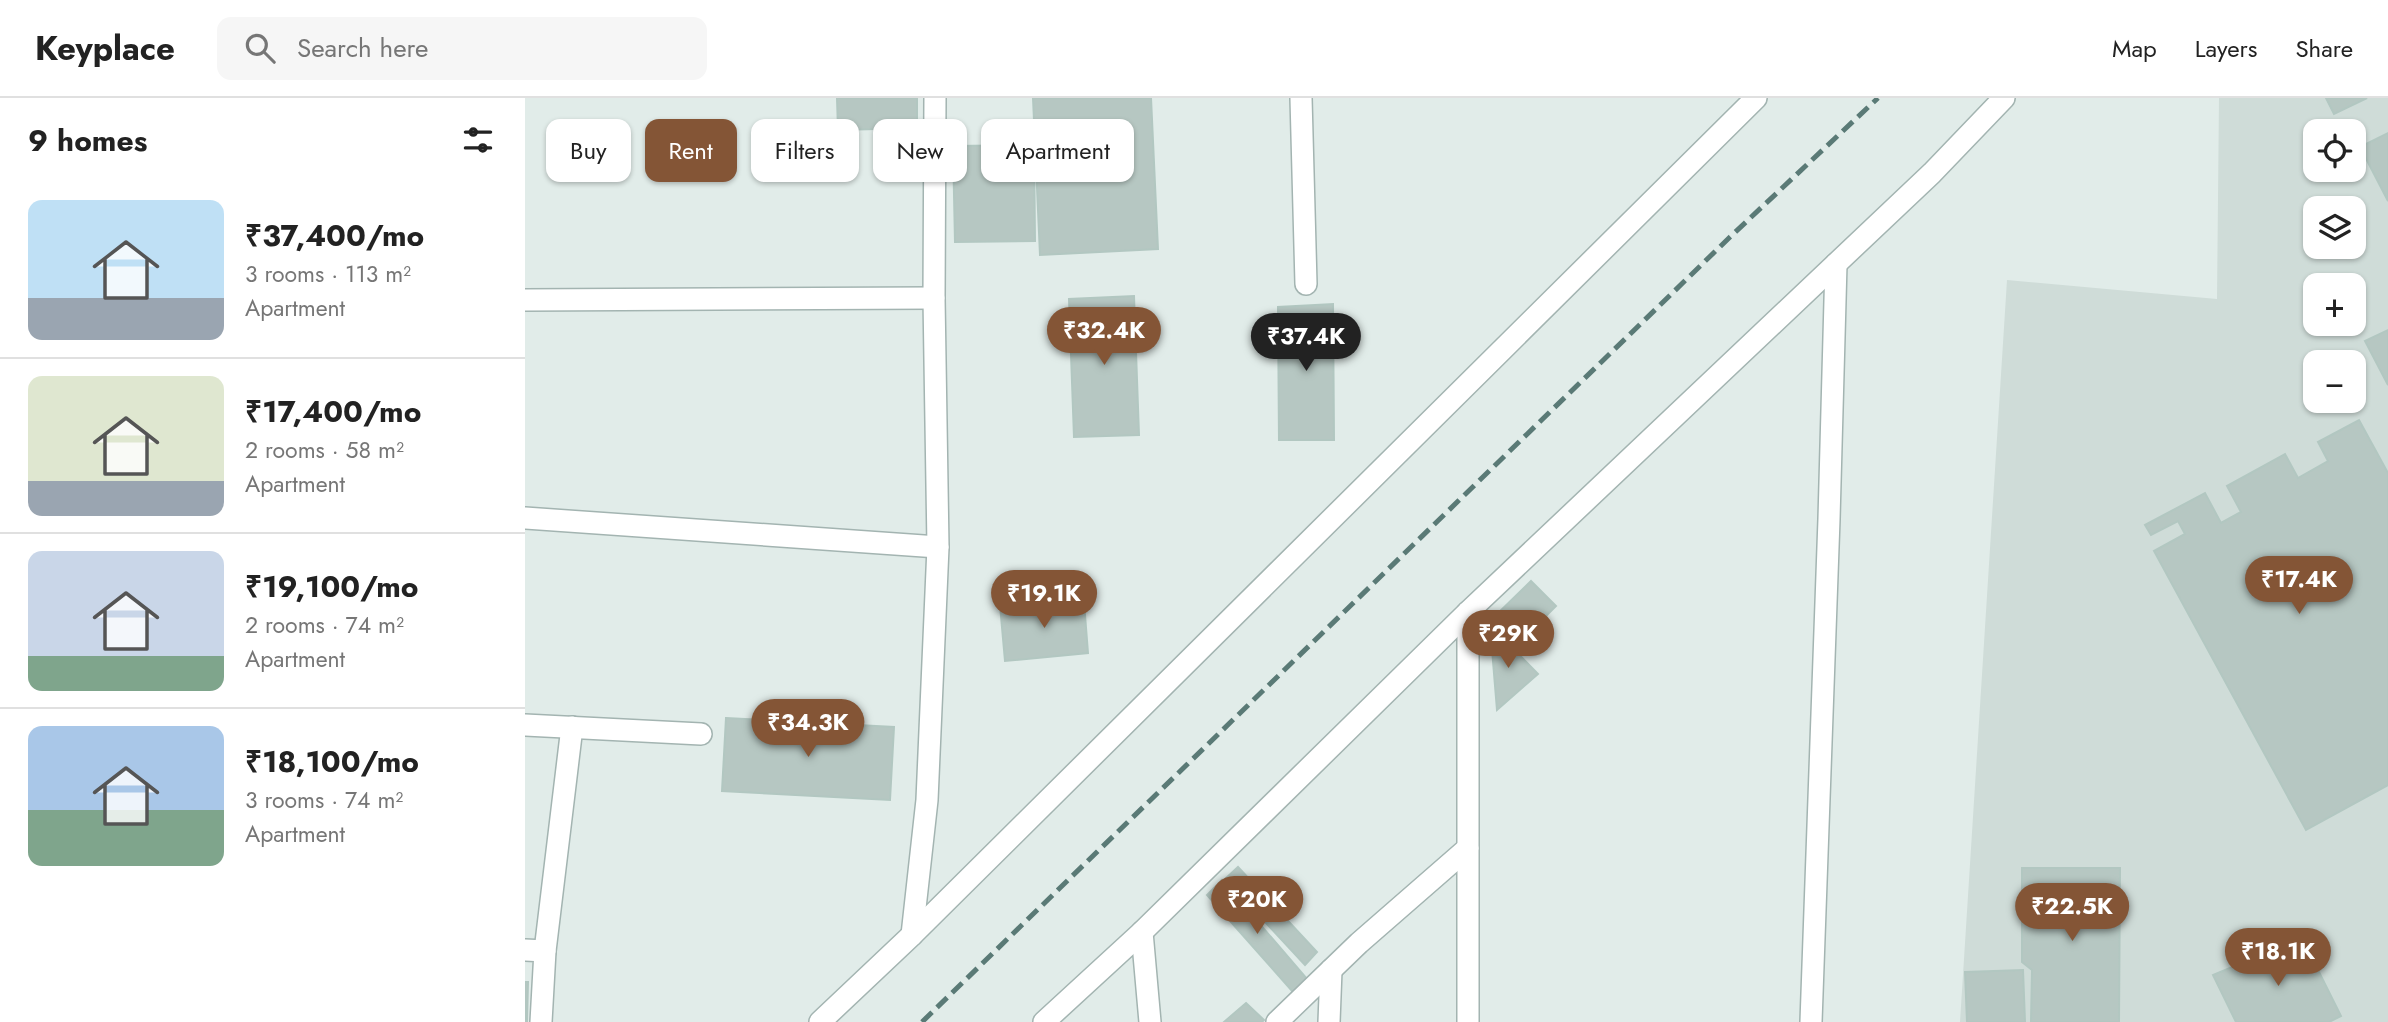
<!DOCTYPE html>
<meta charset="utf-8">
<style>
body{margin:0;font-family:Jost,sans-serif;background:#f6f6f6;color:#222;height:100vh;display:flex;flex-direction:column;font-size:26px;white-space:nowrap}
*{box-sizing:border-box;margin:0}
p{font-size:23px;color:#767676}
.icon{flex:none;width:38px;height:38px;fill:none;stroke:currentColor;stroke-width:2;stroke-linecap:round;stroke-linejoin:round}
.map{position:relative;flex:1;overflow:hidden}
.side{display:flex;flex-direction:column;background:#fff;width:525px}
.side>*{flex:none}
.banner{position:absolute;left:21px;top:21px;width:665px;height:63px;display:flex;gap:14px}
.tools{position:absolute;left:1778px;top:21px;display:grid;gap:14px}
.tools a{display:grid;place-items:center;width:63px;height:63px;border-radius:14px;background:#fff;box-shadow:0 2px 5px #0004;font-size:35px}
.price{position:absolute;translate:-50% -60px;padding:0 16px;border-radius:24px;background:#845536;color:#fff;font-size:23px;line-height:46px;filter:drop-shadow(0 2px 4px #0008)}
.price::after{content:'';position:absolute;left:50%;top:42px;width:21px;height:16px;margin-left:-10px;background:inherit;clip-path:polygon(0 0,100% 0,50% 100%)}
.price.on{background:#222;color:#fff}
ul{padding:0;list-style:none}
li{display:flex;align-items:center;gap:21px;height:175px;padding:0 28px}
li+li{border-top:2px solid #e0e0e0}
li span{display:grid;place-items:center;flex:none;width:196px;height:140px;border-radius:14px;color:#555}
li>.icon{margin-inline-start:auto}
span .icon{width:84px;height:84px;fill:#fffc;stroke-width:1}
li b{font-size:30px}
h2{display:flex;justify-content:space-between;align-items:center;height:84px;padding:0 28px;font-size:30px}
.chip{padding:0 24px;border-radius:14px;background:#fff;box-shadow:0 2px 5px #0004;font-size:24px;line-height:63px}
.chip.on{background:#845536;color:#fff}
header{display:flex;align-items:center;gap:42px;box-sizing:border-box;height:98px;padding:0 35px;background:#fff;border-bottom:2px solid #e0e0e0}
header strong{font-size:33px}
nav{display:flex;gap:38px;margin-inline-start:auto;font-size:24px}
.search{width:490px;height:63px;background:#f6f6f6;display:flex;align-items:center;gap:18px;box-sizing:border-box;padding:0 24px;border-radius:14px;color:#767676;font-size:26px}
main{display:flex;flex:1;min-height:0}
.map>svg:first-child{display:block}
</style>
<header>
<strong>Keyplace</strong>
<div class="search"><svg class="icon" aria-label="search" viewBox="0 0 24 24"><circle cx="10" cy="10" r="6"/><path d="M15 15l6 6"/></svg>Search here</div>
<nav><a>Map</a><a>Layers</a><a>Share</a></nav>
</header>
<main>
<section class="side">
<h2>9 homes<svg class="icon" aria-label="filters" viewBox="0 0 24 24"><path d="M4 7h16M4 17h16"/><circle cx="9" cy="7" r="2"/><circle cx="15" cy="17" r="2"/></svg></h2>
<ul>
<li><span style="background:linear-gradient(#bfe0f5 70%,#9aa5b1 0)"><svg class="icon" aria-label="home" viewBox="0 0 24 24"><path d="M3 11l9-7 9 7M6 9v11h12V9"/></svg></span><div><b>₹37,400/mo</b><p>3 rooms · 113 m²</p><p>Apartment</p></div></li>
<li><span style="background:linear-gradient(#dfe7d0 75%,#9aa5b1 0)"><svg class="icon" aria-label="home" viewBox="0 0 24 24"><path d="M3 11l9-7 9 7M6 9v11h12V9"/></svg></span><div><b>₹17,400/mo</b><p>2 rooms · 58 m²</p><p>Apartment</p></div></li>
<li><span style="background:linear-gradient(#c9d6e8 75%,#7fa58c 0)"><svg class="icon" aria-label="home" viewBox="0 0 24 24"><path d="M3 11l9-7 9 7M6 9v11h12V9"/></svg></span><div><b>₹19,100/mo</b><p>2 rooms · 74 m²</p><p>Apartment</p></div></li>
<li><span style="background:linear-gradient(#a9c7e8 60%,#7fa58c 0)"><svg class="icon" aria-label="home" viewBox="0 0 24 24"><path d="M3 11l9-7 9 7M6 9v11h12V9"/></svg></span><div><b>₹18,100/mo</b><p>3 rooms · 74 m²</p><p>Apartment</p></div></li>
</ul>
</section>
<div class="map">
<svg width="1863" height="924" viewBox="0 0 1863 924">
<rect width="100%" height="100%" fill="#e1ece9"/>
<path fill="#cfdcd8" fill-rule="evenodd" d="M 1694,0 L 1863,0 L 1863,924 L 1435,924 L 1482,182 L 1692,201 ZM 1790,33 L 1829,33 L 1829,72 L 1790,72 ZM 1790,110 L 1829,110 L 1829,149 L 1790,149 ZM 1790,187 L 1829,187 L 1829,226 L 1790,226 ZM 1790,264 L 1829,264 L 1829,303 L 1790,303 Z"/>
<g fill="#b6c7c2" stroke="#b2c7c1" stroke-width="2">
<path d="M 312,0 L 392,0 L 392,30 L 313,32 Z"/>
<path d="M 508,0 L 626,0 L 633,151 L 515,157 Z"/>
<path d="M 1801,0 L 1842,0 L 1809,16 Z"/>
<path d="M 1863,35 L 1863,103 L 1835,49 Z"/>
<path d="M 509,47 L 510,143 L 430,144 L 428,48 Z"/>
<path d="M 609,198 L 614,337 L 549,339 L 544,201 Z"/>
<path d="M 808,206 L 809,342 L 754,342 L 753,209 Z"/>
<path d="M 1863,232 L 1863,287 L 1840,243 Z"/>
<path d="M 1834,322 L 1863,375 L 1863,687 L 1781,732 L 1629,453 L 1660,436 L 1653,423 L 1626,437 L 1620,427 L 1680,395 L 1696,425 L 1716,414 L 1702,388 L 1760,356 L 1773,380 L 1803,363 L 1793,344 Z"/>
<path d="M 1006,483 L 1031,508 L 992,547 L 966,522 Z"/>
<path d="M 559,504 L 563,555 L 480,563 L 475,507 Z"/>
<path d="M 965,527 L 1013,576 L 972,612 Z"/>
<path d="M 201,620 L 369,629 L 365,702 L 197,693 Z"/>
<path d="M 713,769 L 792,854 L 780,867 L 700,781 Z"/>
<path d="M 1497,770 L 1595,770 L 1594,924 L 1506,924 L 1507,872 L 1497,864 Z"/>
<path d="M 697,782 L 782,881 L 768,894 L 682,797 Z"/>
<path d="M 1777,840 L 1816,918 L 1804,924 L 1711,924 L 1688,877 Z"/>
<path d="M 1498,872 L 1500,924 L 1442,924 L 1440,874 Z"/>
<path d="M 0,884 L 3,884 L 2,924 L 0,924 Z"/>
<path d="M 721,905 L 739,922 L 737,924 L 699,924 Z"/>
</g>
<g fill="none" stroke-linecap="round" stroke-linejoin="round">
<defs>
<g id="minor">
<path d="M 776,0 L 781,186"/>
<path d="M 0,202 L 409,200"/>
<path d="M 0,420 L 413,449"/>
<path d="M 0,627 L 176,636"/>
<path d="M 617,834 L 625,924"/>
<path d="M 387,837 L 402,702 L 413,449 L 409,200 L 410,0"/>
<path d="M 0,852 L 20,853 L 16,924"/>
<path d="M 20,853 L 47,629"/>
<path d="M 295,924 L 387,837 L 1231,0"/>
<path d="M 519,924 L 617,834 L 943,514 L 1407,75 L 1479,0"/>
<path d="M 752,924 L 834,845 L 943,750"/>
<path d="M 804,924 L 806,872"/>
<path d="M 943,924 L 943,514"/>
<path d="M 1286,924 L 1304,421 L 1311,166"/>
</g>
</defs>
<use href="#minor" stroke="#a3b4b1" stroke-width="24"/>
<use href="#minor" stroke="#fff" stroke-width="21"/>
<path stroke="#5a7a76" stroke-width="5" stroke-dasharray="14 7" stroke-linecap="butt" d="M 397,924 L 1205,139 L 1353,0"/>
</g>
</svg>
<div class="tools">
<a><svg class="icon" aria-label="locate" viewBox="0 0 24 24"><circle cx="12" cy="12" r="6"/><path d="M12 2v4M12 18v4M2 12h4M18 12h4"/></svg></a>
<a><svg class="icon" aria-label="layers" viewBox="0 0 24 24"><path d="M12 4l9 5-9 5-9-5zM3 14l9 5 9-5"/></svg></a>
<a>+</a>
<a>−</a>
</div>
<b class="price" style="left:579px;top:269px">₹32.4K</b>
<b class="price on" style="left:781px;top:275px">₹37.4K</b>
<b class="price" style="left:1774px;top:518px">₹17.4K</b>
<b class="price" style="left:519px;top:532px">₹19.1K</b>
<b class="price" style="left:983px;top:572px">₹29K</b>
<b class="price" style="left:283px;top:661px">₹34.3K</b>
<b class="price" style="left:732px;top:838px">₹20K</b>
<b class="price" style="left:1547px;top:845px">₹22.5K</b>
<b class="price" style="left:1753px;top:890px">₹18.1K</b>
<div class="banner">
<a class="chip">Buy</a>
<a class="chip on">Rent</a>
<a class="chip">Filters</a>
<a class="chip">New</a>
<a class="chip">Apartment</a>
</div>
</div>
</main>
